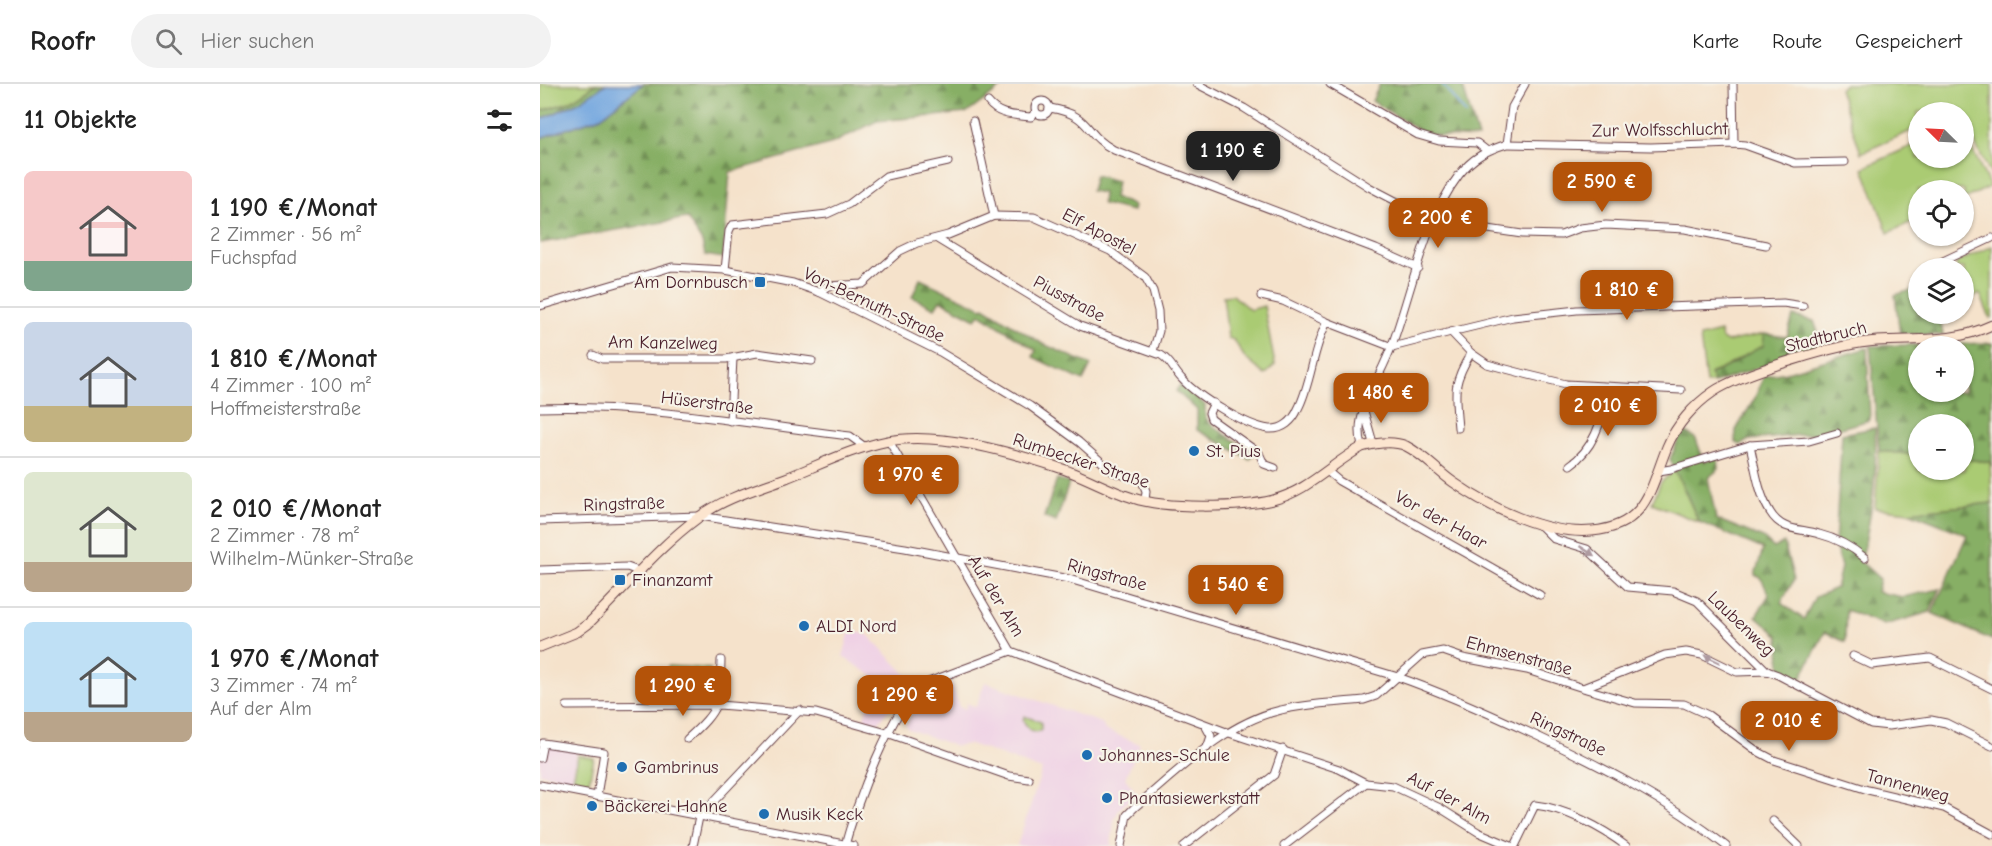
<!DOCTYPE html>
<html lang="de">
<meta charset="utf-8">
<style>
body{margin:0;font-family:"Comic Neue",sans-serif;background:#f2f2f2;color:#222;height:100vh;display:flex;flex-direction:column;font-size:22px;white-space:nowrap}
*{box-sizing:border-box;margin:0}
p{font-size:20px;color:#767676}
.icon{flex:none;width:33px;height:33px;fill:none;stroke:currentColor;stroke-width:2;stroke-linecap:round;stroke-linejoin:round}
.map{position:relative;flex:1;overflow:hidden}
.details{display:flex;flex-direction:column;background:#fff;width:540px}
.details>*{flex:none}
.needle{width:39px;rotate:294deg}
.fabs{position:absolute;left:1368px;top:18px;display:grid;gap:12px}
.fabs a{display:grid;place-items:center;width:66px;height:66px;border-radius:50%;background:#fff;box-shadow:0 2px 4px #0004;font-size:30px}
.price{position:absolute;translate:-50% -51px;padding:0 14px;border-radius:12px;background:#b45309;color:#fff;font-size:20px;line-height:39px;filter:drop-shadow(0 2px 3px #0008)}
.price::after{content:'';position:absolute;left:50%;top:36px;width:18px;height:14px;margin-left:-9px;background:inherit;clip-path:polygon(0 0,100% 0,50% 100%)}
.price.selected{background:#222;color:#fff}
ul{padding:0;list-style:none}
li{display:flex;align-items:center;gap:18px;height:150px;padding:0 24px}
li+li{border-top:2px solid #e0e0e0}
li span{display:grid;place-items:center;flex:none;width:168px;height:120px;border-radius:9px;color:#555}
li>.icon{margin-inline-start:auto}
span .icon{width:72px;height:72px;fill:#fffc;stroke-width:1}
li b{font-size:26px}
h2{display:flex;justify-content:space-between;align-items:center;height:72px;padding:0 24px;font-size:26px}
header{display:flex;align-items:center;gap:36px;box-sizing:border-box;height:84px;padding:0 30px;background:#fff;border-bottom:2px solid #e0e0e0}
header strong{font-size:28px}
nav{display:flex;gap:33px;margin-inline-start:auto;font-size:21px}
.search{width:420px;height:54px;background:#f2f2f2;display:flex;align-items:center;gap:15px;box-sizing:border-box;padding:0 21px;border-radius:33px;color:#767676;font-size:22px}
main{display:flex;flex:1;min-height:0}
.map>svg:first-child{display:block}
</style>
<header>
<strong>Roofr</strong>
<div class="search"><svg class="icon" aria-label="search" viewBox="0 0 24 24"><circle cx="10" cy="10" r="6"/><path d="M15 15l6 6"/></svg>Hier suchen</div>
<nav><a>Karte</a><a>Route</a><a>Gespeichert</a></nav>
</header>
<main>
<section class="details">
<h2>11 Objekte<svg class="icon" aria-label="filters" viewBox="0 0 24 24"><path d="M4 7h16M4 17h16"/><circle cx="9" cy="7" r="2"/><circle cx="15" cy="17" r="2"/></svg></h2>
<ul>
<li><span style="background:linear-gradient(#f6c9c9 75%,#7fa58c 0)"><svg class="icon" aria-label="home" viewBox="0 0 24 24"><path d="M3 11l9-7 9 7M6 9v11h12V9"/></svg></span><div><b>1 190 €/Monat</b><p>2 Zimmer · 56 m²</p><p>Fuchspfad</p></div></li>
<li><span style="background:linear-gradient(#c9d6e8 70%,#c2b280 0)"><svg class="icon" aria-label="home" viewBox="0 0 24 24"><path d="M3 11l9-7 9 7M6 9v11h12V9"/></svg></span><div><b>1 810 €/Monat</b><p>4 Zimmer · 100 m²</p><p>Hoffmeisterstraße</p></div></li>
<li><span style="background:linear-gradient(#dfe7d0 75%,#b9a48a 0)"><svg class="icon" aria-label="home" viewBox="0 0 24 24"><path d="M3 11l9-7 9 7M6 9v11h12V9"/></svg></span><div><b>2 010 €/Monat</b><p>2 Zimmer · 78 m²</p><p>Wilhelm-Münker-Straße</p></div></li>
<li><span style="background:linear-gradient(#bfe0f5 75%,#b9a48a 0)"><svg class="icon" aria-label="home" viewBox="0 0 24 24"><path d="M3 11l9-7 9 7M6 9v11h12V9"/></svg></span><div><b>1 970 €/Monat</b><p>3 Zimmer · 74 m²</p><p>Auf der Alm</p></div></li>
</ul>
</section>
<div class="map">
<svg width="1452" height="762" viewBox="0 0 1452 762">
<defs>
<pattern id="forest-firs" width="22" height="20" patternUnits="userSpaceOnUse" patternTransform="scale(1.5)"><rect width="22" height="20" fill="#87af65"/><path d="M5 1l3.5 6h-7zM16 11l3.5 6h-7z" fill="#708e53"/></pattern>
</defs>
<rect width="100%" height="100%" fill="#f7f3e8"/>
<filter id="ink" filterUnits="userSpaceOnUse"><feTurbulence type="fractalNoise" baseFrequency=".0167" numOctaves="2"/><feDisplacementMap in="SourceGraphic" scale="12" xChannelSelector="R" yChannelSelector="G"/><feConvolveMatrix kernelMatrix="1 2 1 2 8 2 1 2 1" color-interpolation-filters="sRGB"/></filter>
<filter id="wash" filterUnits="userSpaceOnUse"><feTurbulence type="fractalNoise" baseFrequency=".008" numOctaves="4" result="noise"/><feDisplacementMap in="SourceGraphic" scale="24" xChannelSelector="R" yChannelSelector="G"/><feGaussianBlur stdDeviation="1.35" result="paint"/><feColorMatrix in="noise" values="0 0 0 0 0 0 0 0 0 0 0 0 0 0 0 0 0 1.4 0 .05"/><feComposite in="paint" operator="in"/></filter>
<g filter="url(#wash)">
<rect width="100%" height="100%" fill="#f5e2cb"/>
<g fill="#efd0e5">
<path d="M 310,546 L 328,551 L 372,596 L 338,639 L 324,634 L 336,594 L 303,573 Z"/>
<path d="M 445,598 L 562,639 L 565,646 L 600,660 L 585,694 L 597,710 L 579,725 L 574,736 L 571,762 L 477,762 L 502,686 L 430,660 L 415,662 L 368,645 L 366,641 L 381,615 L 397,605 L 412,599 L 419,623 L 425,625 L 427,619 L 436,623 Z"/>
<path d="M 0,660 L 38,662 L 32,695 L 0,689 Z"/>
</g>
<g fill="#aacb73" stroke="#7a754f" stroke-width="1.5">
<path d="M 0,0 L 56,0 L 30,18 L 0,27 Z"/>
<path d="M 1305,0 L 1452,0 L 1452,92 L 1424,39 L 1424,28 L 1378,28 L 1378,44 L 1321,69 L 1299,5 Z"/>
<path d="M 1424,48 L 1450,103 L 1424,115 L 1424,106 L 1378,106 L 1378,135 L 1348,149 L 1323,84 L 1378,59 L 1378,74 L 1424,74 Z"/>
<path d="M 1452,162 L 1452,234 L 1450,234 L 1440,210 L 1424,217 L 1424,184 L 1417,184 L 1416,179 Z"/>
<path d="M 693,211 L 710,226 L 724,222 L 735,281 L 725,291 L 705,274 L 694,256 L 688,254 L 683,212 Z"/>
<path d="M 1180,248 L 1182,255 L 1187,258 L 1224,250 L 1224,262 C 1204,270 1190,284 1171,289 L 1174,299 L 1166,299 L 1160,253 Z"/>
<path d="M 1339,367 L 1378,371 L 1378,386 L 1424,386 L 1424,375 L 1450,378 L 1452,419 L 1369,428 L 1335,424 Z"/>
<path d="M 1135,386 L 1159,438 L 1112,419 L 1121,398 Z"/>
<path d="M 128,582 L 170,585 L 169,591 L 176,591 L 174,616 L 125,615 Z"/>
<path d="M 484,632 L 501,638 L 501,645 L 497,648 L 490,646 L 483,637 Z"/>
<path d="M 38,671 L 54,674 L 49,698 L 33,695 Z"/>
</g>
<g fill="url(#forest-firs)" stroke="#686748" stroke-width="1.5" fill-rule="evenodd">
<path d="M 56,0 L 66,0 L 39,18 L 0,36 L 0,27 L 30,18 Z"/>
<path d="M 103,0 L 466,0 L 427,29 L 337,37 L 293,59 L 190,88 L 183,174 L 165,171 L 162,158 L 147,134 L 0,159 L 0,54 L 61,33 Z"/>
<path d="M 840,0 L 922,0 L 938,54 L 899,52 L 882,48 L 832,17 Z"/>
<path d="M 555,91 L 577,97 L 574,113 L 594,122 L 593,127 L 562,120 L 563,109 L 551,107 Z"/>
<path d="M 380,195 L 442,224 L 444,223 L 501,259 L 551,281 L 543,297 L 493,273 L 496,266 L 440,230 L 436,235 L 400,216 L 395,224 L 372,213 Z"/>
<path d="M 1378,204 L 1378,230 L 1399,230 L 1403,251 L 1360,250 L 1355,211 Z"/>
<path d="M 1253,232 L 1274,237 L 1283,262 L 1174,299 L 1170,290 C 1190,284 1204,270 1223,262 L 1224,250 L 1247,253 Z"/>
<path d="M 1452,259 L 1452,383 L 1450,378 L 1424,375 L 1424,340 L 1378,340 L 1378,371 L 1339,367 L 1330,262 ZM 1378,262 L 1424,262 L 1424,308 L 1378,308 Z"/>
<path d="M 1327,264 L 1330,336 L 1282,349 L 1209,356 L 1200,361 L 1195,358 L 1196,346 L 1215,314 L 1224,292 L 1247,288 Z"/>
<path d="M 640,301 L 665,321 L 665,332 L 669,339 L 714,370 L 710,375 L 657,346 L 657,326 L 636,307 Z"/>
<path d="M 1335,344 C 1338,390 1331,433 1321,478 L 1340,495 L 1337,508 L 1363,513 L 1400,505 L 1390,528 L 1344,541 L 1306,526 L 1305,558 L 1285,548 L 1259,598 L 1241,587 L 1239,552 L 1216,532 L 1229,511 L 1221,494 L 1215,491 L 1223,465 L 1159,438 L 1130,375 L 1143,346 L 1156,355 L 1164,378 L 1178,374 L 1179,385 L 1168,394 L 1176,435 L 1223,454 L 1234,464 L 1244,459 L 1254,496 L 1241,519 L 1264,535 L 1275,513 L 1296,504 L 1301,483 L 1295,460 L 1302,350 Z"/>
<path d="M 517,395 L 529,399 L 516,438 L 504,433 Z"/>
<path d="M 1452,419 L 1452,556 L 1392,529 L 1427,451 L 1369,428 Z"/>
</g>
<path fill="#72a6df" stroke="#5e6285" stroke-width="1.5" d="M 66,0 L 103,0 L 61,33 L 0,54 L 0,36 L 39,18 Z"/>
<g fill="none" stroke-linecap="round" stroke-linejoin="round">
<path stroke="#72a6df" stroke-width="2" d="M 902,0 L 926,30"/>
</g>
</g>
<g filter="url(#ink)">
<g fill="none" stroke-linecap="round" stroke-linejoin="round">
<defs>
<g id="street">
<path d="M 657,0 L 704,24 L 829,103 L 894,137 L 982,150 L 1021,151 L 1040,144 L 1066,141 L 1145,145 L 1226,161"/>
<path d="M 790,0 L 878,51 L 899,57 L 937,59 L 946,66"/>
<path d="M 1193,0 L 1194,60"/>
<circle cx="502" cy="24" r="7"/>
<path d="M 448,18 C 459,32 474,31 491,33 L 496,28"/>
<path d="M 510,24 C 553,31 543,50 574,66 L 836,165 L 878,184"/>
<path d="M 433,37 L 454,132"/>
<path d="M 967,60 L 1111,63 L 1194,60 L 1205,61 L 1255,79 L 1305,78"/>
<path d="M 397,155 L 540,242 L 621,271 C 631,277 634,287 642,295 C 658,313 706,342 729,345 C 743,346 753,337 758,325 C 772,298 772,266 787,238"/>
<path d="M 1403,177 L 1452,154"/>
<path d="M 185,186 L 189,147 L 192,141 L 287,130 L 309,120 L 346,92 L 408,78"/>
<path d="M 279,208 L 288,202 L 323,200 L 360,167 L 377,159 L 408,151 L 454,132 L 494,133 L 570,167 L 605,193 L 613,207 L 618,227 L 619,247 L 613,267"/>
<path d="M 721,212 L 743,217 L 787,238 L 852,263"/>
<path d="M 0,222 L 132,183 L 185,186 L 253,199 L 279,208 L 400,268 L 490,322 L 539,358 L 573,388 L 602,397 L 606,407 L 605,417"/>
<path d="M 911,248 L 973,233 L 1037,226 L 1243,219 L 1263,222"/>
<path d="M 852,263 L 911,248 L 931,269 L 947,280 L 989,291 L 1026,300 L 1141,306"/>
<path d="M 53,271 L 62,275 L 186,275 L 217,269 L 272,277"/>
<path d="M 674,319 L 669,329 L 671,335 L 719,369 L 724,380 L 735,384"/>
<path d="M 0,324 C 104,320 207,340 310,352 L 325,363"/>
<path d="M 824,327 L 833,359"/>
<path d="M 190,337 L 193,274"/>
<path d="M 918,344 C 915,308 912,300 931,269"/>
<path d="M 349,357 L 471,567 L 689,649 L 799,685 L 826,699 L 853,702 L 900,724 L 938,748 L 971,762"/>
<path d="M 1210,361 C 1215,382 1218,409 1230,428 C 1242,448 1260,444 1279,450 C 1295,454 1312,463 1325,474"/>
<path d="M 822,363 C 820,354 819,345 821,336 C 827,309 843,287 852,261 C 872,207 884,137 919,91 C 932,74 947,66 967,60 L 972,23 L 985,0"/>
<path d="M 1030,381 C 1055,364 1064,333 1067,303"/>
<path d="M 787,387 L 799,397 L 1000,511"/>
<path d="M 1119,387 L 1131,385 L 1210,361 L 1269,357 L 1297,349"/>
<path d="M 0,437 L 160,432 L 365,464 L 529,495 L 858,593 C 904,609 948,629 993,650 C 1061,682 1126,715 1186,762"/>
<path d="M 999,440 L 1014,455 L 1047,465 L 1088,503 L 1133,507 L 1157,517 L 1227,587"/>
<path d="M 0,486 L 87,483 L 101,488"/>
<path d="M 1313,572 L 1332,581 L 1390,574 L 1452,605"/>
<path d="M 1046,605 L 1095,619 L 1144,620 L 1168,631 L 1217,667 L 1234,676 L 1328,706 L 1404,724 L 1452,750"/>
<path d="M 27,622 L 179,621 L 276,629 L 347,649 L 469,692 L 489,695"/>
<path d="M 665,641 L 671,652 L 667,664"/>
<path d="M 147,655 C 180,625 180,620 181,576"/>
<path d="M 0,674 L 3,659 L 64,668 L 57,712"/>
<path d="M 0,701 L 314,762"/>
<path d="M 1233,737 L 1259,762"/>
<path d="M 153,762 L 159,733 L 260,626"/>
<path d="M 305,762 C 314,725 353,620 383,600 L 471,567"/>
<path d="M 581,762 L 587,731 L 595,723 C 638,687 685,639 741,626 C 768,619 796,619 824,616 L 836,612 L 882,571 L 903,567 L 923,574 L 987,586 L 1043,604 L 1125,571 L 1146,568 L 1162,571 L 1197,588 L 1227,587 L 1238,591 L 1331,640 L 1349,642 L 1391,636 L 1406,639 L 1452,662"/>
<path d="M 644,762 L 734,691 L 743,665"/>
<path d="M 744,762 L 826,699"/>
<path d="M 975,762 L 995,721 C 1025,724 1062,744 1086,762"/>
</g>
<path id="secondary" d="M 0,563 L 37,548 L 48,540 C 84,505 118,463 159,433 C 184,414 217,405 246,394 C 279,381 313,364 348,357 C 397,347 470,368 517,383 C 543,391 567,406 593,414 C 625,425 700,424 733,416 C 768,407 791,380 822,363 C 836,359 852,356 866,362 C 884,371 897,387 913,398 C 950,424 1006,451 1052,447 C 1107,442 1110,405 1127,363 C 1136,341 1154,321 1173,308 C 1201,289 1302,259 1337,257 C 1379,254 1411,260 1452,241"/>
</defs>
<use href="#street" stroke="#643c43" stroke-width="9"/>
<use href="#secondary" stroke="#643c43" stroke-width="11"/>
<use href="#street" stroke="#fff" stroke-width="7"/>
<use href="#secondary" stroke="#fce5cf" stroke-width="9"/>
</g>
<defs><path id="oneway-solid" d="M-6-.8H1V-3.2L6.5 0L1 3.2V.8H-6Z" transform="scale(1.5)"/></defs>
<g fill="#ae9aa0">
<use href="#oneway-solid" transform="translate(1047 467) rotate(33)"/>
<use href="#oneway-solid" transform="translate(1172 575) rotate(-154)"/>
</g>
</g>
<g fill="#1f6fb2" stroke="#f7f3e8" stroke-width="2">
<rect x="214" y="192" width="12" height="12" rx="3"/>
<circle cx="654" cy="367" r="6"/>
<rect x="74" y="490" width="12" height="12" rx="3"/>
<circle cx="264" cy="542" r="6"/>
<circle cx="547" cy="671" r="6"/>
<circle cx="82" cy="683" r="6"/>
<circle cx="567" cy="714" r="6"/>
<circle cx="52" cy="722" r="6"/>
<circle cx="224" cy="730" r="6"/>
</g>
<g text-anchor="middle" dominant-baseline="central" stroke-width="4.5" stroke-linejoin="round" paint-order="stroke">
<g font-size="18" fill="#4a1f2b" stroke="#f7f3e8">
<text transform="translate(1120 46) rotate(-1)">Zur Wolfsschlucht</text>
<text transform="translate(559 148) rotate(28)">Elf Apostel</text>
<text transform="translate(529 215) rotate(28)">Piusstraße</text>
<text transform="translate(334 221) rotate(25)">Von-Bernuth-Straße</text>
<text transform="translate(1286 253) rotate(-14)">Stadtbruch</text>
<text transform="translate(123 259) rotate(1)">Am Kanzelweg</text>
<text transform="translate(167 319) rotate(7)">Hüserstraße</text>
<text transform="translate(541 377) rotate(18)">Rumbecker Straße</text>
<text transform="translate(84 420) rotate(-2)">Ringstraße</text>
<text transform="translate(901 436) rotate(29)">Vor der Haar</text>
<text transform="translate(567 491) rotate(15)">Ringstraße</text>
<text transform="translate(456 512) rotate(59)">Auf der Alm</text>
<text transform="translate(1201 540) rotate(44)">Laubenweg</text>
<text transform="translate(979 572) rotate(15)">Ehmsenstraße</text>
<text transform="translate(1028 650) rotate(25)">Ringstraße</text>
<text transform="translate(1368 702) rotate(15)">Tannenweg</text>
<text transform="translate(909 714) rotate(28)">Auf der Alm</text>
</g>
<g font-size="18" fill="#4a1f2b" stroke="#f7f3e8" text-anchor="start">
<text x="208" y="198" text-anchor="end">Am Dornbusch</text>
<text x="666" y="367">St. Pius</text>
<text x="92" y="496">Finanzamt</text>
<text x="276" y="542">ALDI Nord</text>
<text x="559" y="671">Johannes-Schule</text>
<text x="94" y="683">Gambrinus</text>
<text x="579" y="714">Phantasiewerkstatt</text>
<text x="64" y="722">Bäckerei Hahne</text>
<text x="236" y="730">Musik Keck</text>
</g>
</g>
</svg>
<div class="fabs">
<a><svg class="needle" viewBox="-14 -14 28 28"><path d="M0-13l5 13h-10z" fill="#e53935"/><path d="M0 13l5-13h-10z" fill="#767676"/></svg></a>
<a><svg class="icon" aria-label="locate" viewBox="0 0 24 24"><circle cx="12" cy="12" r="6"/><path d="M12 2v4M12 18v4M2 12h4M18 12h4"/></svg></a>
<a><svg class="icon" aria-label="layers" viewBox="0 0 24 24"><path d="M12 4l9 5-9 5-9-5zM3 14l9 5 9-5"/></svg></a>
<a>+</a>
<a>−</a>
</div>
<b class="price selected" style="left:693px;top:98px">1 190 €</b>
<b class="price" style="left:1062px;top:129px">2 590 €</b>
<b class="price" style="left:898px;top:165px">2 200 €</b>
<b class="price" style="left:1087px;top:237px">1 810 €</b>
<b class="price" style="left:841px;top:340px">1 480 €</b>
<b class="price" style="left:1068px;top:353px">2 010 €</b>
<b class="price" style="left:371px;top:422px">1 970 €</b>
<b class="price" style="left:696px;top:532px">1 540 €</b>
<b class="price" style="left:143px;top:633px">1 290 €</b>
<b class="price" style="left:365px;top:642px">1 290 €</b>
<b class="price" style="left:1249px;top:668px">2 010 €</b>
</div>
</main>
